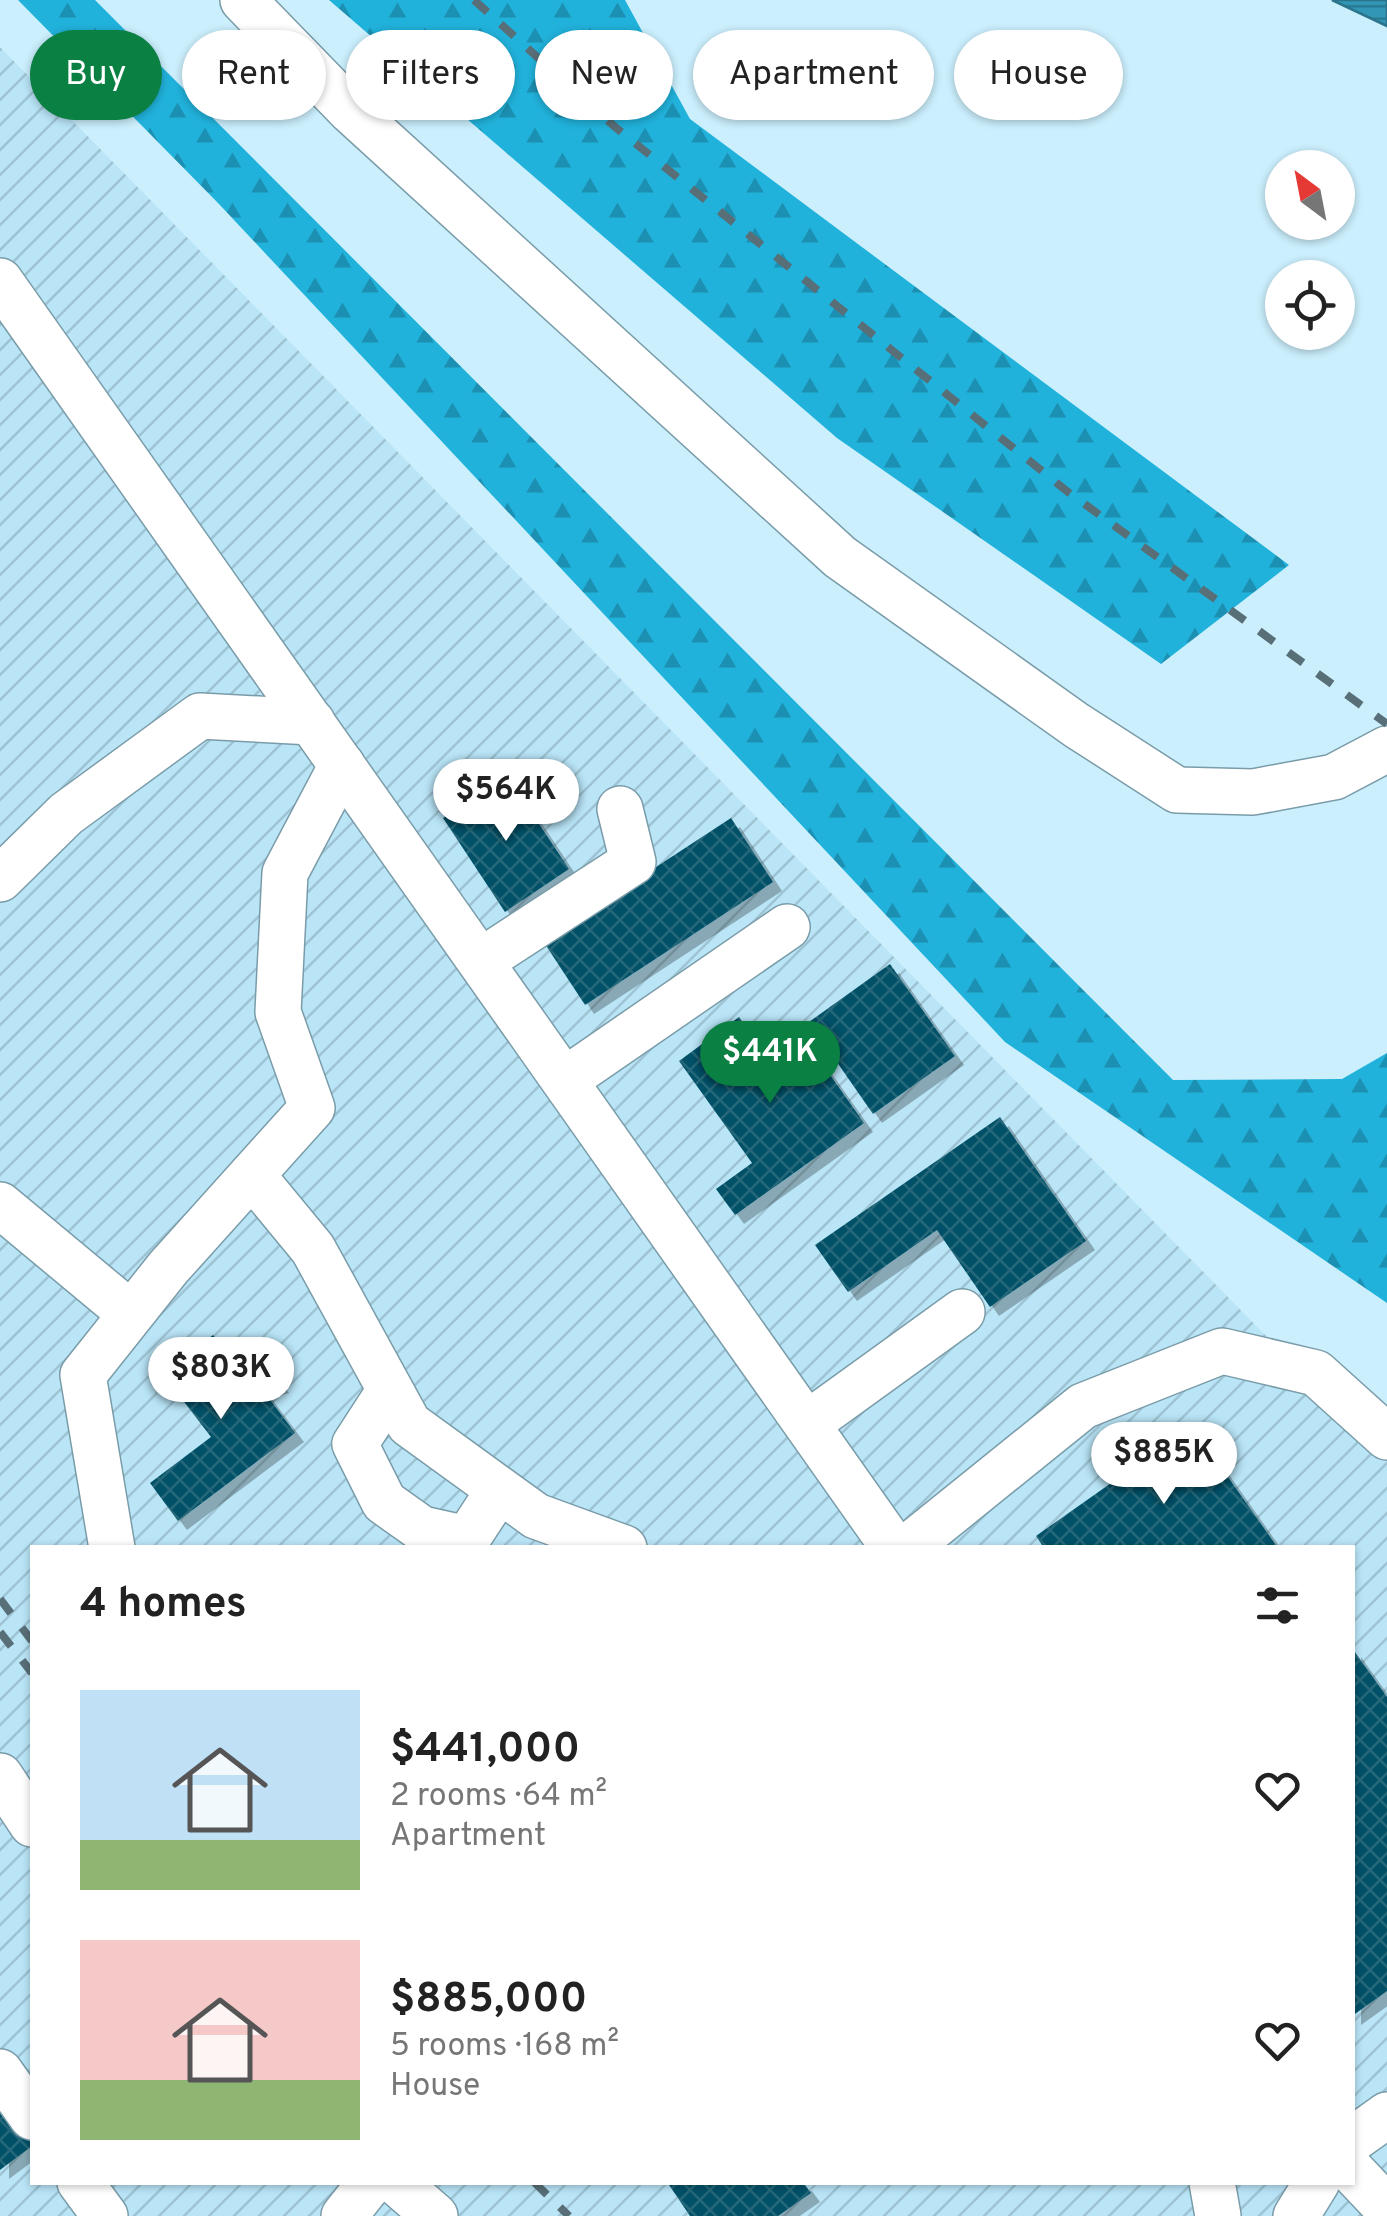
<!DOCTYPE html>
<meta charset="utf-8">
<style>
body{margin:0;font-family:Overpass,sans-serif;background:#f2f2f2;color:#222;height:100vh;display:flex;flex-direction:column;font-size:38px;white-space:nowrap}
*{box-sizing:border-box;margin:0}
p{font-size:32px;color:#767676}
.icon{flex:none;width:55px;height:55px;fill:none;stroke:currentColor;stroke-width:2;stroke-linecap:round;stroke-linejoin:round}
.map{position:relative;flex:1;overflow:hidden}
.panel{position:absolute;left:30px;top:1545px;width:1325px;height:640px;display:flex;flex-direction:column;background:#fff;border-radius:0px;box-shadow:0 2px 8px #0004}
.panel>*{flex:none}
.top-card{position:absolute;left:30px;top:30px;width:1328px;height:90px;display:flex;gap:20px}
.needle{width:65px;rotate:328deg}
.tools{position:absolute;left:1265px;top:150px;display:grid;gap:20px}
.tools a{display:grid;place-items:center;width:90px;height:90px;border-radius:50%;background:#fff;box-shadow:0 2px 8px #0004;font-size:50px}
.price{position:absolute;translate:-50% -85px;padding:0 22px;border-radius:35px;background:#fff;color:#222;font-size:32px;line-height:65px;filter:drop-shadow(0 2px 5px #0008)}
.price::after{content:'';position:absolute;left:50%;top:60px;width:30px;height:22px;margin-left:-15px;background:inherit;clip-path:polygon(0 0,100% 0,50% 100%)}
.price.active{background:#0b8043;color:#fff}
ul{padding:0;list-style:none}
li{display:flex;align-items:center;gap:30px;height:250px;padding:0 50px}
li span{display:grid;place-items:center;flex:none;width:280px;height:200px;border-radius:0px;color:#555}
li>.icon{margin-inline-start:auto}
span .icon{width:120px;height:120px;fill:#fffc;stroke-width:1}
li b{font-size:42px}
h2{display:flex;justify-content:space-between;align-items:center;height:120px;padding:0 50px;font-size:42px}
.pill{padding:0 35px;border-radius:45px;background:#fff;box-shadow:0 2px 8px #0004;font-size:35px;line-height:90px}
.pill.active{background:#0b8043;color:#fff}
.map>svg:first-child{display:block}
</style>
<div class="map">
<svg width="1387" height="2216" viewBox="0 0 1387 2216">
<defs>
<pattern id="industrial-furrows" width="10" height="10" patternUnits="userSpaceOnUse" patternTransform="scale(2.5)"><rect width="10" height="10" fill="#b9e5f7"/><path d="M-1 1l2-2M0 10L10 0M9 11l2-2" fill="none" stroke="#9ec4d4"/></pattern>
<pattern id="forest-firs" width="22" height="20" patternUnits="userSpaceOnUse" patternTransform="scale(2.5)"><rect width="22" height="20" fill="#21b2db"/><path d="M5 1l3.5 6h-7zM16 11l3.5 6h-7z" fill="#1c90b2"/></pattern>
<pattern id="water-rules" width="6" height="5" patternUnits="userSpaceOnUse" patternTransform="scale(2.5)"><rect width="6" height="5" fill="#3296b6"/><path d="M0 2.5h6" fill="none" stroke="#297a94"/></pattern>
<pattern id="building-cross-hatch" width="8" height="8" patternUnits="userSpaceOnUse" patternTransform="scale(2.5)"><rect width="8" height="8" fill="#005167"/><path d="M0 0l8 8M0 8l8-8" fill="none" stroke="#256779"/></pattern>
<filter id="shadow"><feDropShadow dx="9" dy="9" stdDeviation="0" flood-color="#0004"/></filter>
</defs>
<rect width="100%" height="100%" fill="#cbeffd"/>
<path fill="url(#industrial-furrows)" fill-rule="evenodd" d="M 0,47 L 1387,1459 L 1387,2216 L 0,2216 ZM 32,1548 L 1352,1548 L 1352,2182 L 32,2182 Z"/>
<g fill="url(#forest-firs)">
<path d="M 18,0 L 95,0 L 1173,1080 L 1342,1079 L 1387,1053 L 1387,1303 L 1005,1042 L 219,204 Z"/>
<path d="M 329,0 L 625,0 L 690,119 L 1289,565 L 1161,664 L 837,438 Z"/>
</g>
<path fill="url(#water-rules)" stroke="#2a748c" stroke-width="2.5" d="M 1332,0 L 1387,0 L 1387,26 Z"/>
<g fill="url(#building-cross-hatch)" filter="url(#shadow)">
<path d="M 507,776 L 569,869 L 505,912 L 443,818 Z"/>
<path d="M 731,818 L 773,882 L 585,1005 L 543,941 Z"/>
<path d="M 890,964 L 955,1056 L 873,1114 L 809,1022 Z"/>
<path d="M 739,1017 L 765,1054 L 799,1031 L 864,1123 L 735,1215 L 716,1189 L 752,1163 L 679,1061 Z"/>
<path d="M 1000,1117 L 1086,1241 L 990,1307 L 937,1230 L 848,1292 L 815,1245 Z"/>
<path d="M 213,1335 L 228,1355 L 247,1340 L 280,1384 L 262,1389 L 295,1433 L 178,1521 L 150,1483 L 211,1437 L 162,1373 Z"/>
<path d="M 1192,1426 L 1278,1548 L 1044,1548 L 1036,1536 Z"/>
<path d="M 1352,1648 L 1387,1697 L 1387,1991 L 1352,2016 Z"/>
<path d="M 0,2097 L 32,2142 L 32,2146 L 0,2170 Z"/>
<path d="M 667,2182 L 803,2182 L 811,2193 L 778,2216 L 690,2216 Z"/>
</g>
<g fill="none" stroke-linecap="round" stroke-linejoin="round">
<defs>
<g id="minor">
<path d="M 243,0 L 351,111 L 840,557 L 1076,725 L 1177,790 L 1253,792 L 1334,777 L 1387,749"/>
<path d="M 0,281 L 894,1548"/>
<path d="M 0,879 L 66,814 L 200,716 L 312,722"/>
<path d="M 481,961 L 633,862 L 620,809"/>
<path d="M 565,1080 L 787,927"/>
<path d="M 252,1175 L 313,1249 L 409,1424 L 536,1516 L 624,1548"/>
<path d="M 0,1205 L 131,1314"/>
<path d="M 390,1390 L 355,1444 L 384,1502 L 422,1529 L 467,1539 L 499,1490"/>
<path d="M 807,1424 L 962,1312"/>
<path d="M 112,1548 L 83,1375 L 168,1268 L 312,1108 L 278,1012 L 285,873 L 342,765"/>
<path d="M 907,1548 L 1083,1406 L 1222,1351 L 1316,1373 L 1387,1437"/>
<path d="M 0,1776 L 32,1824"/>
<path d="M 0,2072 L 32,2117"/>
<path d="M 1352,2140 L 1387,2115"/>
<path d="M 1352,2171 L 1387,2208"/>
<path d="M 80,2182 L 105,2216"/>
<path d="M 396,2182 L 435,2216"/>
<path d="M 1212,2182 L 1218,2216"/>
<path d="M 344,2216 L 371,2182"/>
<path d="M 1296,2216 L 1317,2182"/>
</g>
</defs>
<use href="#minor" stroke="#7a9ca9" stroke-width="48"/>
<use href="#minor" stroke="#fff" stroke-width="45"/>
<g stroke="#596f78" stroke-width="8" stroke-dasharray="18 18" stroke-linecap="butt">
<path d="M 474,0 L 615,127 L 1068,492 L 1387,724"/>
<path d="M 0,1599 L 32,1641"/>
<path d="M 0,1632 L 32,1673"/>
<path d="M 534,2182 L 569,2216"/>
</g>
</g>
</svg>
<div class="tools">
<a><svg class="needle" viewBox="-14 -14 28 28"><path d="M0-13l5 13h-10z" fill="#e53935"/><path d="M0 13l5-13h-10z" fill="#767676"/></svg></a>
<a><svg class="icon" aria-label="locate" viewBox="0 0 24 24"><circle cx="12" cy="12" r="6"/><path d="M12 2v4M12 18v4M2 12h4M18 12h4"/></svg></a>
</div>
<b class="price" style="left:506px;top:844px">$564K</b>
<b class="price active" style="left:770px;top:1106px">$441K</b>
<b class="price" style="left:221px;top:1422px">$803K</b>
<b class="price" style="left:1164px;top:1507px">$885K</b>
<div class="top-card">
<a class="pill active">Buy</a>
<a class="pill">Rent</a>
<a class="pill">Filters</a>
<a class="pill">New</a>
<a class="pill">Apartment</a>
<a class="pill">House</a>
</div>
<section class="panel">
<h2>4 homes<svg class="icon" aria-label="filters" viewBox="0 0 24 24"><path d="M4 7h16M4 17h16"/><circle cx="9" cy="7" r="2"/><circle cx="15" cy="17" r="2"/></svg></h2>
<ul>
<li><span style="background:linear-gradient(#bfe0f5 75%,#8fb573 0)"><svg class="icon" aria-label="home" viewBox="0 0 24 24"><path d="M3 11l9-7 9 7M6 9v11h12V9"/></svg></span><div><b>$441,000</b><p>2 rooms · 64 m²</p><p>Apartment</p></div><svg class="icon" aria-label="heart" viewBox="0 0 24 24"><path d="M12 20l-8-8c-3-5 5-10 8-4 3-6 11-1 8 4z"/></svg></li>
<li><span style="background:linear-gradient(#f6c9c9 70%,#8fb573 0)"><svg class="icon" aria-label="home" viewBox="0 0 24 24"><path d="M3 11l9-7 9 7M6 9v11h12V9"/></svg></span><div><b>$885,000</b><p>5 rooms · 168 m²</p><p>House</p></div><svg class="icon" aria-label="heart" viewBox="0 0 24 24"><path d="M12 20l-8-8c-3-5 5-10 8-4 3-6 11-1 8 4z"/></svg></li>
</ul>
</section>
</div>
